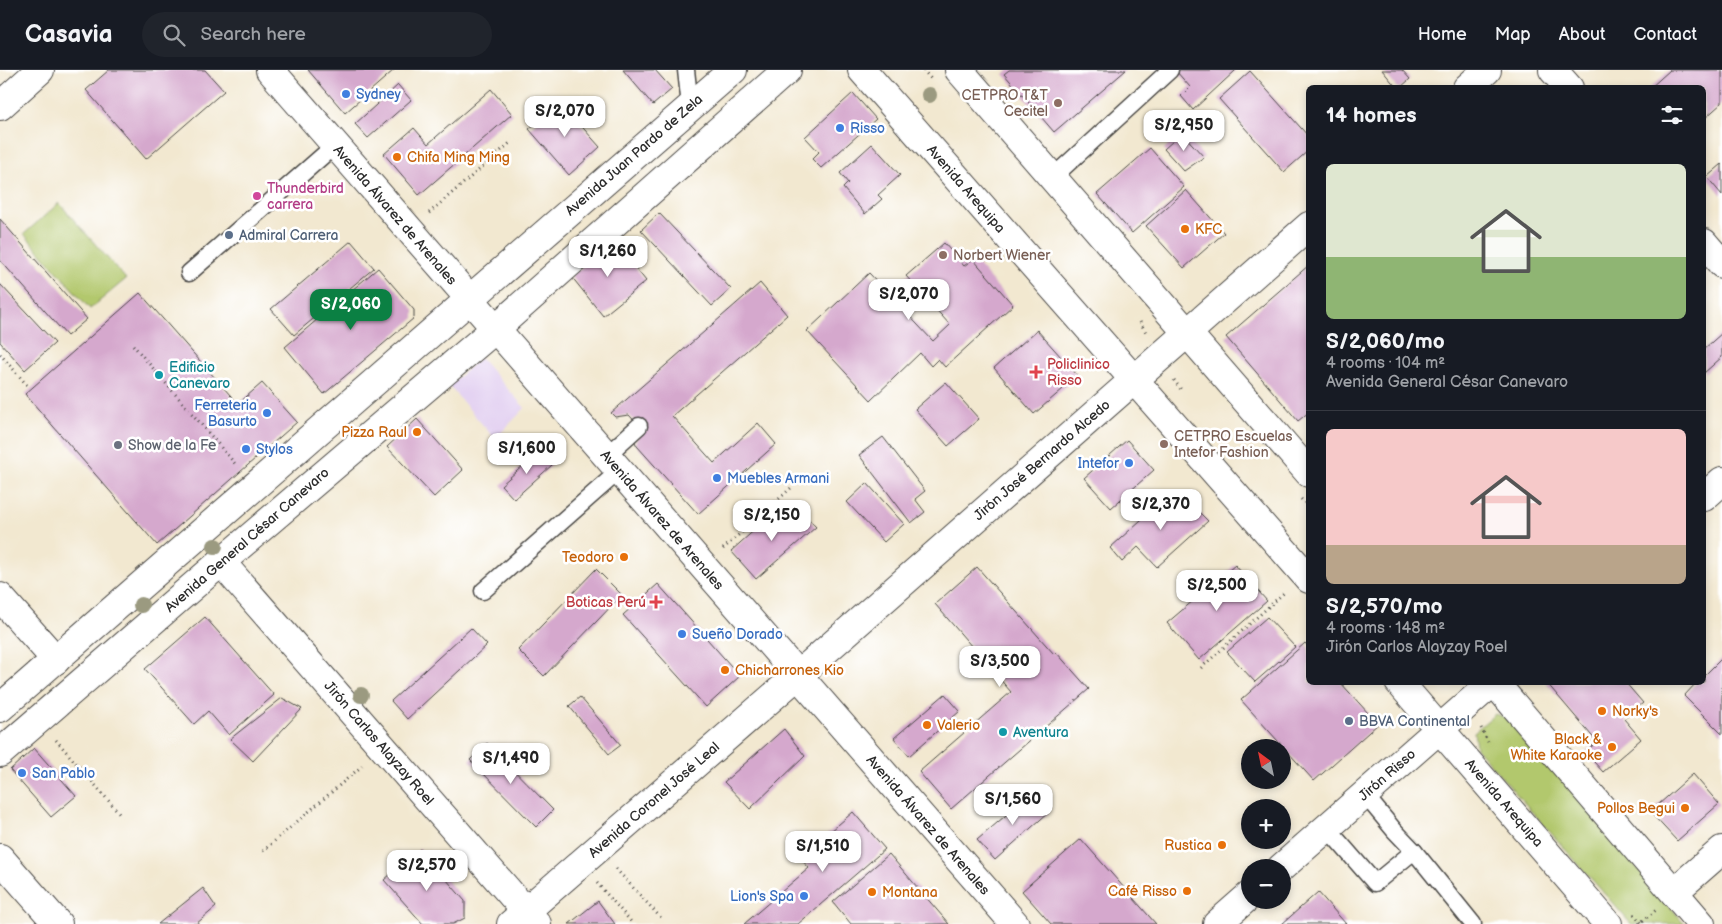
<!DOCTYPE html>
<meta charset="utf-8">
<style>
body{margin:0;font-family:"Balsamiq Sans",sans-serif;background:#20242c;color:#f1f3f6;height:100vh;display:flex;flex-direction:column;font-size:19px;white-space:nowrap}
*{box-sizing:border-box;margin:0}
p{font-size:16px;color:#9ea1a6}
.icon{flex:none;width:28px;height:28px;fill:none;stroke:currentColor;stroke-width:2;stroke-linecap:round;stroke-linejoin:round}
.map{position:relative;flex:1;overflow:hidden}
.details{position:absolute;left:1306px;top:15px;width:400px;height:600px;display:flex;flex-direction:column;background:#171b24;border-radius:8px;box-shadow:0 2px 8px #0003}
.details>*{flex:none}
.needle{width:32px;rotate:327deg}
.fabs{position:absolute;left:1241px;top:669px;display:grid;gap:10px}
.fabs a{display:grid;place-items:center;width:50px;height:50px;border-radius:50%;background:#171b24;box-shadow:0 2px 8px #0003;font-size:25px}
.price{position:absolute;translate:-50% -42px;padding:0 11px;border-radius:10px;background:#fff;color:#222;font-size:16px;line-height:32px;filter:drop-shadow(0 1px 2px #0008)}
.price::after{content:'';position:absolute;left:50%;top:30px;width:15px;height:11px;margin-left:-8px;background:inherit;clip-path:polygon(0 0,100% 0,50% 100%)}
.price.active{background:#0b8043;color:#fff}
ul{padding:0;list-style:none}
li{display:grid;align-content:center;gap:10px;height:265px;padding:0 20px}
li+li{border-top:1px solid #363941}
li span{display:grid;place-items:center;height:155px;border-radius:8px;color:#555}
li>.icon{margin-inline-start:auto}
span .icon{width:90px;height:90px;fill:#fffc;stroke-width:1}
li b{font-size:21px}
h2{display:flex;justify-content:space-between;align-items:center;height:60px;padding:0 20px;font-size:21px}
header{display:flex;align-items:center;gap:30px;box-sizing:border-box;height:70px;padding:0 25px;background:#171b24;border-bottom:1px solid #363941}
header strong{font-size:24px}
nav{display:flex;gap:28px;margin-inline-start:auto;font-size:18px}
.search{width:350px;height:45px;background:#20242c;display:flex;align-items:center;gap:12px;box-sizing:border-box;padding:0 18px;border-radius:28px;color:#9ea1a6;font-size:19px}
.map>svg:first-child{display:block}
</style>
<header>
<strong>Casavia</strong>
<div class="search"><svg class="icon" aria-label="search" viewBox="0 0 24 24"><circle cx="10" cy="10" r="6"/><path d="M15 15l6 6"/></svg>Search here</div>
<nav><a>Home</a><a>Map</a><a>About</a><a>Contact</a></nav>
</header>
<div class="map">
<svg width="1722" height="854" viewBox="0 0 1722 854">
<rect width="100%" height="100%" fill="#fff"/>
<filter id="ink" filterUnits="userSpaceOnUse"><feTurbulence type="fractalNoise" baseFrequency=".02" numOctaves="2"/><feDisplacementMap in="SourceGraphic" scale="10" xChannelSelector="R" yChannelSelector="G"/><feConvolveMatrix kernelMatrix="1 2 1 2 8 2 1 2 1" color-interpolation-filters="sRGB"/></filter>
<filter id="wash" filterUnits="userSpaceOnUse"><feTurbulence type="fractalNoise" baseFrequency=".0096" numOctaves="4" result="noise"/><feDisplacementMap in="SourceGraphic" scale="20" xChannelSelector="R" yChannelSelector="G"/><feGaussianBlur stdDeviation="1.12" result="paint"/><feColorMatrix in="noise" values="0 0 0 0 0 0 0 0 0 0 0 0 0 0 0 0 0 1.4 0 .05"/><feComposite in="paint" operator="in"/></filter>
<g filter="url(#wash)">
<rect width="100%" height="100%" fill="#f2e8d0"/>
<path fill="#e4d3f2" d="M 480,288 L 525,338 L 495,369 L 449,316 Z"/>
<g fill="#b2c86d" stroke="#6e7a4c">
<path d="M 59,133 L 126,209 L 90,239 L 24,164 Z"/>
<path d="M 1495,644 L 1510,649 L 1685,854 L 1631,854 L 1476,678 L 1474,662 Z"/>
</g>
<g id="blocks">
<g fill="#d5a8cd">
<path d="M 109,0 L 205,0 L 224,21 L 146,89 L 86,20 Z"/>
<path d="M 308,0 L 394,0 L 345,43 Z"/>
<path d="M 623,0 L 655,0 L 672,19 L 653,35 Z"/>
<path d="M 1009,0 L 1126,0 L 1054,62 L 1004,4 Z"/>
<path d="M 1178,0 L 1236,0 L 1193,40 L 1181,26 L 1190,17 L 1176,1 Z"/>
<path d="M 1382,0 L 1402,0 L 1410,9 L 1400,18 L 1397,18 Z"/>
<path d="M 1670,0 L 1722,0 L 1722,33 L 1704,49 L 1704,18 L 1650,18 Z"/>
<path d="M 1250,1 L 1309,67 L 1309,80 L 1284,102 L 1219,29 Z"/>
<path d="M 398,15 L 411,30 L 368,68 L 355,54 Z"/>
<path d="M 491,19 L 512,44 L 419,125 L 384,84 L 414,58 L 428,74 Z"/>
<path d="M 853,23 L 876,49 L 821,98 L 812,89 L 819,82 L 805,67 Z"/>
<path d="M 560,32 L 600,77 L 569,105 L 529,59 Z"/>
<path d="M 1182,63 L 1204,87 L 1184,101 L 1164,79 Z"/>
<path d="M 872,74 L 900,105 L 878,125 L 882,129 L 865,144 L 843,118 L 848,113 L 840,103 Z"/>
<path d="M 1150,78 L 1184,117 L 1132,163 L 1097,124 Z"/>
<path d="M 1722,94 L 1722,125 L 1707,107 Z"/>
<path d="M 1186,120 L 1224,163 L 1184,198 L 1146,156 Z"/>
<path d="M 659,143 L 731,219 L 712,236 L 641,160 Z"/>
<path d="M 0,149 L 87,249 L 67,266 L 0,190 Z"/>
<path d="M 351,171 L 374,198 L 294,265 L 271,239 Z"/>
<path d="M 614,171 L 646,211 L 603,246 L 571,206 Z"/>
<path d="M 944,173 L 964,196 L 973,189 L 1013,235 L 945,297 L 938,289 L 931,296 L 920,283 L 871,330 L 807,261 L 869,203 L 933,271 L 950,255 L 906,206 Z"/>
<path d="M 1309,195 L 1309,342 L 1298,351 L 1226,267 Z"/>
<path d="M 378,198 L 414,240 L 414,248 L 324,324 L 285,277 Z"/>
<path d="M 760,213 L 787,245 L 672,346 L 714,393 L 758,353 L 776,374 L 698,444 L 637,376 L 635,372 L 642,359 L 629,345 L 615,347 L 611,343 Z"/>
<path d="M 0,214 L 55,273 L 25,300 L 0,272 Z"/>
<path d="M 140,223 L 238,334 L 262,313 L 297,352 L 157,475 L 25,324 Z"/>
<path d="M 1037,260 L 1078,306 L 1034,344 L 994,298 Z"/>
<path d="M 1722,263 L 1722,287 L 1704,303 L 1704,279 Z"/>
<path d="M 946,312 L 979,349 L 948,376 L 915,339 Z"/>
<path d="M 417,349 L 463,400 L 434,427 L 387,377 Z"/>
<path d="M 883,367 L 925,421 L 915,429 L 925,442 L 911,453 L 859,385 Z"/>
<path d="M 1127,370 L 1154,400 L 1111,438 L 1084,408 Z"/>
<path d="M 540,381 L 552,395 L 514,429 L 501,415 Z"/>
<path d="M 867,413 L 904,454 L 884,472 L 847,432 Z"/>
<path d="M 1172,422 L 1194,446 L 1199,442 L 1208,451 L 1157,497 L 1138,477 L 1122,492 L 1110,478 Z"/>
<path d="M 777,440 L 787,452 L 801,441 L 816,457 L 756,509 L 731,481 Z"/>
<path d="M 1235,495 L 1267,531 L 1199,590 L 1167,553 Z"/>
<path d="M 977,497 L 1054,584 L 1056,582 L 1089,619 L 951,739 L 919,702 L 1011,622 L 935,534 Z"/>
<path d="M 596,499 L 622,525 L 544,606 L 518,580 Z"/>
<path d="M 658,514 L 740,606 L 706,637 L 623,545 Z"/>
<path d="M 205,547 L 274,625 L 229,665 L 208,641 L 194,654 L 145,599 Z"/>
<path d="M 1267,547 L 1295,577 L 1255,612 L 1227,582 Z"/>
<path d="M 471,558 L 487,575 L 407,649 L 391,631 Z"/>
<path d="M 1305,573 L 1309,577 L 1309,612 L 1340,612 L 1378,654 L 1314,711 L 1241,630 Z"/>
<path d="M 1722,588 L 1722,664 L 1684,626 L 1697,612 L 1704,612 L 1704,606 Z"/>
<path d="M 1546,612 L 1625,612 L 1643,633 L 1624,649 L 1641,669 L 1603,702 L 1585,682 L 1597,672 Z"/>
<path d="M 945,624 L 960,641 L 909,686 L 894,668 Z"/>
<path d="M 580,627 L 621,675 L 609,684 L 569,636 Z"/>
<path d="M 282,628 L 302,639 L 253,691 L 230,669 Z"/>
<path d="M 784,659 L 805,686 L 750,739 L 724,712 Z"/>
<path d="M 487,673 L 553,740 L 536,757 L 470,690 Z"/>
<path d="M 34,678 L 76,726 L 51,747 L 10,700 Z"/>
<path d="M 1693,704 L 1719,734 L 1677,771 L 1650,742 Z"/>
<path d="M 1032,723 L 1049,742 L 995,790 L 977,770 Z"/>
<path d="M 853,742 L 885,779 L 798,854 L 744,854 L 809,798 L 800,788 Z"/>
<path d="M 1081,769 L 1156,854 L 1051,854 L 1022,821 Z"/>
<path d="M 420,779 L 465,831 L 465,848 L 453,854 L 423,854 L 384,810 Z"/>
<path d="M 889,784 L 912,811 L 949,854 L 851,854 L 833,832 Z"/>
<path d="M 203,818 L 216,837 L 196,854 L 158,854 Z"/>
<path d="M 1318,822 L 1346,854 L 1282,854 Z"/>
<path d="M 598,831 L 615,854 L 569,854 Z"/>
</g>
</g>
</g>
<g filter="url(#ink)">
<use href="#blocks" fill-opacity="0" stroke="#494744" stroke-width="1"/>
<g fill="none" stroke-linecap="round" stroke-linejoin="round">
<defs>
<g id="lane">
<path d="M 686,0 L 690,36"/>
<path d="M 1053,107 L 1170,0"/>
<path d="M 189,203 L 335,75"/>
<path d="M 606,386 L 639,356"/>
<path d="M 483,521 L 619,401"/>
<path d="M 1365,725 L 1394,760 L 1414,781 L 1473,854"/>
<path d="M 1327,758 L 1375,813 L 1414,781"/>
</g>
<g id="street">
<path d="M 1467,18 L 1487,0"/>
<path d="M 1704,427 L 1722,411"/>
<path d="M 221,492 L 537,854"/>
<path d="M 0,527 L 56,590"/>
<path d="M 0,788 L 58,854"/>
<path d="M 1281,798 L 1493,612"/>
<path d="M 1674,822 L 1722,780"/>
<path d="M 511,854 L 798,605 L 1309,156"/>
<path d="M 1217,854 L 1250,825"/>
</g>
<g id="secondary">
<path d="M 270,0 L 1015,854"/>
<path d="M 862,0 L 1309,509"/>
<path d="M 959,0 L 1309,403"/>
<path d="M 1553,0 L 1569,18"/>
<path d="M 0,36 L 40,0"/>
<path d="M 1704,173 L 1722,194"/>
<path d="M 1399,612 L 1608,854"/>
<path d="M 1494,612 L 1701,854"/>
<path d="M 0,638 L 733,0"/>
<path d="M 0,683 L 221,492 L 495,259 L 787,0"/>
</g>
</defs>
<use href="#lane" stroke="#494744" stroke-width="19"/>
<use href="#street" stroke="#494744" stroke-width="30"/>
<use href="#secondary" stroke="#494744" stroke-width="30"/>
<g stroke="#494744" stroke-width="3" stroke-dasharray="1 4" stroke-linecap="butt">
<path d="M 923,0 L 933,11"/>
<path d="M 429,143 L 510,73"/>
<path d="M 1140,252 L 1147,264"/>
<path d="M 133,275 L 237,396"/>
<path d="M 0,284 L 27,315"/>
<path d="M 1174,310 L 1182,321"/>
<path d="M 1301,429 L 1309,437"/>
<path d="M 723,479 L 791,418"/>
<path d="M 1201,598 L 1286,521"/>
<path d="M 1481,658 L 1488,672"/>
<path d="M 56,670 L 121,745"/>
<path d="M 263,781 L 363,695"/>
<path d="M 616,799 L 661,848"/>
<path d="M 597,813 L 633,854"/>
<path d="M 1634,844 L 1642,854"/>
<path d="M 1639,854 L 1656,840"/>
</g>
<use href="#lane" stroke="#fff" stroke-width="16"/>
<use href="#street" stroke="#fff" stroke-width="28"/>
<use href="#secondary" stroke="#fff" stroke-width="28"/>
</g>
<g fill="#9b9a80">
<circle cx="929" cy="25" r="8"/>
<circle cx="215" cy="476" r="8"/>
<circle cx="141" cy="535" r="8"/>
<circle cx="361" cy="625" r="8"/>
</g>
</g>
<g fill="#3f7fe0" stroke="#fff" stroke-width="2">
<circle cx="346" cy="24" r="5"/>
<circle cx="840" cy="58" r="5"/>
<circle cx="267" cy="343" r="5"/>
<circle cx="246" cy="379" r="5"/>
<circle cx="1129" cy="393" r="5"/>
<circle cx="717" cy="408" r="5"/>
<circle cx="682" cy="564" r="5"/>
<circle cx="22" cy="703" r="5"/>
<circle cx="804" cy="826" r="5"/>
</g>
<g fill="#8d6e63" stroke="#fff" stroke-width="2">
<circle cx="1058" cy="33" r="5"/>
<circle cx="943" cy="185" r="5"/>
<circle cx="1164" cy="374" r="5"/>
</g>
<g fill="#e8710a" stroke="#fff" stroke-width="2">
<circle cx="397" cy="87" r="5"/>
<circle cx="1185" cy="159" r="5"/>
<circle cx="417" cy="362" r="5"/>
<circle cx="624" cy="487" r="5"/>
<circle cx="725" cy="600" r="5"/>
<circle cx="1602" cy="641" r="5"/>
<circle cx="927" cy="655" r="5"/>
<circle cx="1612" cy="677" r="5"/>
<circle cx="1685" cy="738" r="5"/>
<circle cx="1222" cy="775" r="5"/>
<circle cx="1187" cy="821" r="5"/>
<circle cx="872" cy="822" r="5"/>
</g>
<circle fill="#d1479c" stroke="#fff" stroke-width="2" cx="257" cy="126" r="5"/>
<g fill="#5c6f8a" stroke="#fff" stroke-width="2">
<circle cx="229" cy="165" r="5"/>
<circle cx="1349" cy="651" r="5"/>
</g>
<g fill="#e0444e" stroke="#fff" stroke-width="2">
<path d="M1033.5 294.5h5v5h5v5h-5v5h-5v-5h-5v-5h5z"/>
<path d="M653.5 524.5h5v5h5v5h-5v5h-5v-5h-5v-5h5z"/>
</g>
<g fill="#0f9aa8" stroke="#fff" stroke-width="2">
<circle cx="159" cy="305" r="5"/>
<circle cx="1003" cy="662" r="5"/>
</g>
<circle fill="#6b7280" stroke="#fff" stroke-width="2" cx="118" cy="375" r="5"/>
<g text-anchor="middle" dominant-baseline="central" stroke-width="5" stroke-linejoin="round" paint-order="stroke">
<g font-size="14" fill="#366cbe" stroke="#fff" text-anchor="start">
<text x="356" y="24">Sydney</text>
<text x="850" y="58">Risso</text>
<text x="257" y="335" text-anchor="end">Ferreteria<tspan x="257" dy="16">Basurto</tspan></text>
<text x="256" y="379">Stylos</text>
<text x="1119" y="393" text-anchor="end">Intefor</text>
<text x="727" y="408">Muebles Armani</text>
<text x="692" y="564">Sueño Dorado</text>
<text x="32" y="703">San Pablo</text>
<text x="794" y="826" text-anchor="end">Lion's Spa</text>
</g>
<g font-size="14" fill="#785e54" stroke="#fff" text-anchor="start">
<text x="1048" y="25" text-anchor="end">CETPRO T&amp;T<tspan x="1048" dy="16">Cecitel</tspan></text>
<text x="953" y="185">Norbert Wiener</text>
<text x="1174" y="366">CETPRO Escuelas<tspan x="1174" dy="16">Intefor Fashion</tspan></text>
</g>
<g font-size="14" fill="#2b2b2b" stroke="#fff">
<text transform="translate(634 85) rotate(-41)">Avenida Juan Pardo de Zela</text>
<text transform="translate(966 119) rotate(49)">Avenida Arequipa</text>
<text transform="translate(395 145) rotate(49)">Avenida Álvarez de Arenales</text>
<text transform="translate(1042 390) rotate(-41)">Jirón José Bernardo Alcedo</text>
<text transform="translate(662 450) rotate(49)">Avenida Álvarez de Arenales</text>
<text transform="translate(247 470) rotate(-41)">Avenida General César Canevaro</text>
<text transform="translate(379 673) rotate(49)">Jirón Carlos Alayzay Roel</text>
<text transform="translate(1387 705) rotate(-41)">Jirón Risso</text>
<text transform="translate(654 730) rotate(-41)">Avenida Coronel José Leal</text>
<text transform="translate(1504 733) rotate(49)">Avenida Arequipa</text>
<text transform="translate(928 755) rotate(49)">Avenida Álvarez de Arenales</text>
</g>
<g font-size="14" fill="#c56008" stroke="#fff" text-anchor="start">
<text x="407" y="87">Chifa Ming Ming</text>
<text x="1195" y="159">KFC</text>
<text x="407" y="362" text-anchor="end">Pizza Raul</text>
<text x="614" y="487" text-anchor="end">Teodoro</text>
<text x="735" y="600">Chicharrones Kio</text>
<text x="1612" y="641">Norky's</text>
<text x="937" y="655">Valerio</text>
<text x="1602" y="669" text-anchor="end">Black &amp;<tspan x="1602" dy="16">White Karaoke</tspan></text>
<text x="1675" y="738" text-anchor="end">Pollos Begui</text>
<text x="1212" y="775" text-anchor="end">Rustica</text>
<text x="1177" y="821" text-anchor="end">Café Risso</text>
<text x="882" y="822">Montana</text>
</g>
<g font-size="14" fill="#b23c85" stroke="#fff" text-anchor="start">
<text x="267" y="118">Thunderbird<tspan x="267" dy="16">carrera</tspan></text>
</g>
<g font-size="14" fill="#4e5e75" stroke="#fff" text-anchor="start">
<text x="239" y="165">Admiral Carrera</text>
<text x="1359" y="651">BBVA Continental</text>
</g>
<g font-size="14" fill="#be3a42" stroke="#fff" text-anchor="start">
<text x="1047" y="294">Policlinico<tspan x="1047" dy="16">Risso</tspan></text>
<text x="646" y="532" text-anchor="end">Boticas Perú</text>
</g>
<g font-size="14" fill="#0d838f" stroke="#fff" text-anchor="start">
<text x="169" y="297">Edificio<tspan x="169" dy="16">Canevaro</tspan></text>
<text x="1013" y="662">Aventura</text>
</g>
<g font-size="14" fill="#5b616d" stroke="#fff" text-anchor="start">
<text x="128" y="375">Show de la Fe</text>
</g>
</g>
</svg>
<div class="fabs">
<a><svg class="needle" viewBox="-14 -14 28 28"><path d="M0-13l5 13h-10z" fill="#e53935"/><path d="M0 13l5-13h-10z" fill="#9ea1a6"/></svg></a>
<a>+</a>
<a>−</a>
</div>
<b class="price" style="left:565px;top:68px">S/2,070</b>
<b class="price" style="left:1184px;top:82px">S/2,950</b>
<b class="price" style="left:608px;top:208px">S/1,260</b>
<b class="price" style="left:909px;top:251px">S/2,070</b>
<b class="price active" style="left:351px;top:261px">S/2,060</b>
<b class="price" style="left:527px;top:405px">S/1,600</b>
<b class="price" style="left:1161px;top:461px">S/2,370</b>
<b class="price" style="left:772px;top:472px">S/2,150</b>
<b class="price" style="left:1217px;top:542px">S/2,500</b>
<b class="price" style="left:1000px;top:618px">S/3,500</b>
<b class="price" style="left:511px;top:715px">S/1,490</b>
<b class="price" style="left:1013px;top:756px">S/1,560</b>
<b class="price" style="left:823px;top:803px">S/1,510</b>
<b class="price" style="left:427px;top:822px">S/2,570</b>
<section class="details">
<h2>14 homes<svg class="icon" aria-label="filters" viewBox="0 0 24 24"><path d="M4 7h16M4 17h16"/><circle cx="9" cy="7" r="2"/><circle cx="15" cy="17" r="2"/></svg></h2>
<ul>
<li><span style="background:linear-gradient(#dfe7d0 60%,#8fb573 0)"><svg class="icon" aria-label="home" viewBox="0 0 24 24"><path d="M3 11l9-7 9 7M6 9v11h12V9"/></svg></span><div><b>S/2,060/mo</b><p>4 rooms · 104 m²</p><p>Avenida General César Canevaro</p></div></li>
<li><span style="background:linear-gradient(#f6c9c9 75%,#b9a48a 0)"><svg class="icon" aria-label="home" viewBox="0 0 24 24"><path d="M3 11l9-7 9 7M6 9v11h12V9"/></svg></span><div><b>S/2,570/mo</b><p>4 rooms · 148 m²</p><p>Jirón Carlos Alayzay Roel</p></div></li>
</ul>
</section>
</div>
